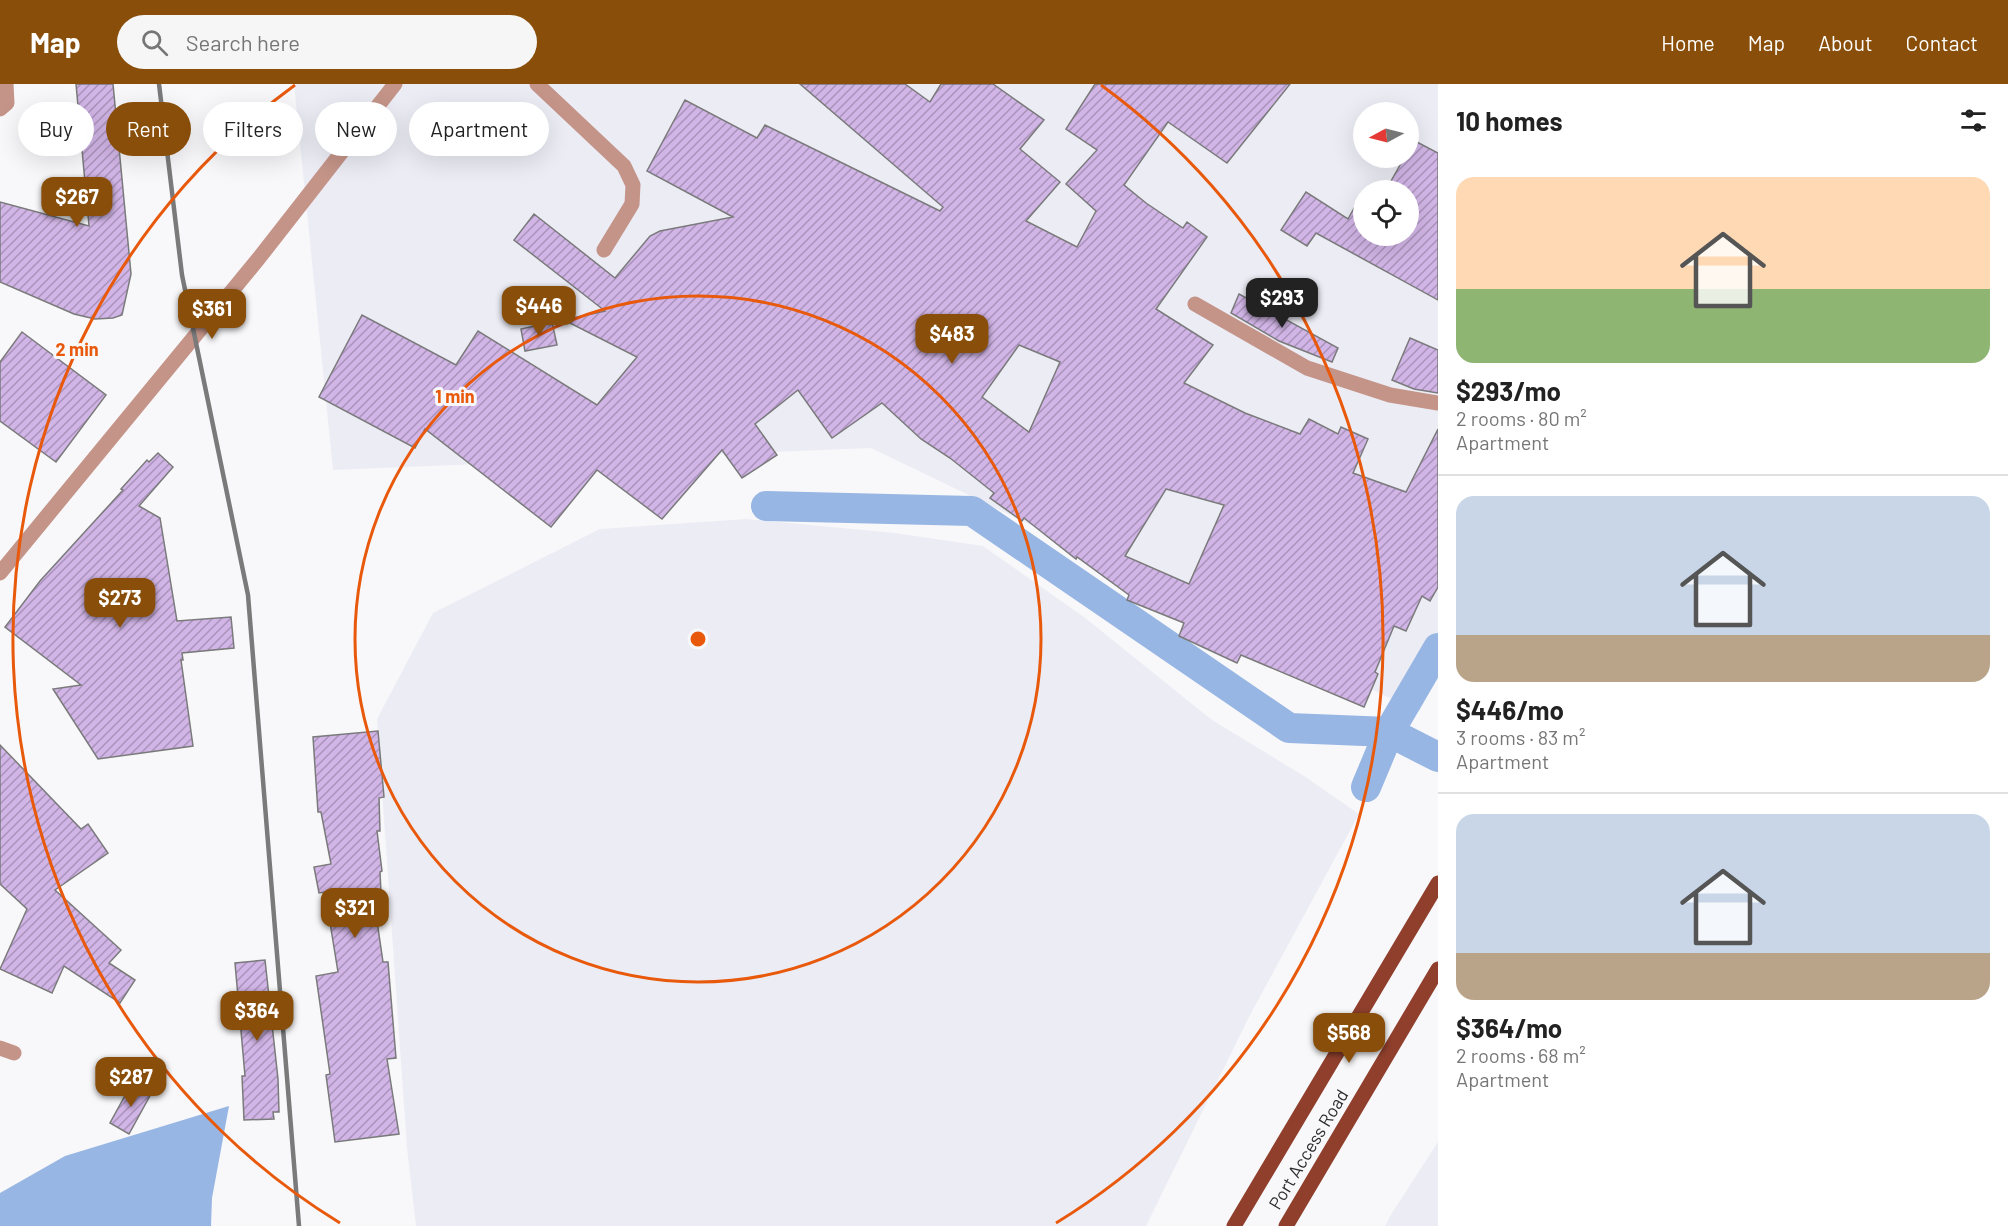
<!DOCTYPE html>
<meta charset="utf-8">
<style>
body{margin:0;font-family:Barlow,sans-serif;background:#f6f6f6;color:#222;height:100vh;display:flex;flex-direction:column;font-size:22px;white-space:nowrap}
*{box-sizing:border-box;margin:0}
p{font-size:20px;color:#767676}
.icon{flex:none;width:33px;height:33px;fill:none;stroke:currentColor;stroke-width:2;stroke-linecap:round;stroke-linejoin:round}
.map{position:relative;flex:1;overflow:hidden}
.drawer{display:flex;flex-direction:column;background:#fff;width:570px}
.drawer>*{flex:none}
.banner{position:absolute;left:18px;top:18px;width:570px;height:54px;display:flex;gap:12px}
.needle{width:39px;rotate:263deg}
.tools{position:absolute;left:1353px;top:18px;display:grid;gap:12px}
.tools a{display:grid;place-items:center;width:66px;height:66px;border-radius:50%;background:#fff;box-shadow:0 6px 24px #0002;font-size:30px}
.price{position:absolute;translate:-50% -51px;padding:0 14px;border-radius:12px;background:#894e09;color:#fff;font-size:20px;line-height:39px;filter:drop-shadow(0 2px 3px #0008)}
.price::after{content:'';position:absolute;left:50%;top:36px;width:18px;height:14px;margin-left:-9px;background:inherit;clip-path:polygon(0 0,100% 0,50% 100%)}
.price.active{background:#222;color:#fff}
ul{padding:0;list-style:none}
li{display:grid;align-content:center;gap:12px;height:318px;padding:0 18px}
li+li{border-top:2px solid #e0e0e0}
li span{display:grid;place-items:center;height:186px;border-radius:18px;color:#555}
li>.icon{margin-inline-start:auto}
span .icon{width:108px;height:108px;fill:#fffc;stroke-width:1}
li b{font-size:26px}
h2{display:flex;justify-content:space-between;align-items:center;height:72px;padding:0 18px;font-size:26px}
.chip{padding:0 21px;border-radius:27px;background:#fff;box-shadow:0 6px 24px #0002;font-size:21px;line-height:54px}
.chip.active{background:#894e09;color:#fff}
header{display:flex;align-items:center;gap:36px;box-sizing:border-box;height:84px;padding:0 30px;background:#894e09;color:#fff}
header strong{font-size:28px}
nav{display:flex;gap:33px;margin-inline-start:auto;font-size:21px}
.search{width:420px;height:54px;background:#f6f6f6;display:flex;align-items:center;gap:15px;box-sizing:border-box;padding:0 21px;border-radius:33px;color:#767676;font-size:22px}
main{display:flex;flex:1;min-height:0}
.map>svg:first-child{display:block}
</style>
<header>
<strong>Map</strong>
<div class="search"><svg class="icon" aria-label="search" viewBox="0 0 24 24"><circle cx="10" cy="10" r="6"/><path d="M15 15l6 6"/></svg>Search here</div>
<nav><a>Home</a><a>Map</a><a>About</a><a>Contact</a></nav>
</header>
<main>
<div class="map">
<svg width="1438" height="1142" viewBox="0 0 1438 1142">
<defs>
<pattern id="building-hatch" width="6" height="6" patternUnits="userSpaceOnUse" patternTransform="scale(1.5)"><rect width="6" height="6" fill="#d1b5e6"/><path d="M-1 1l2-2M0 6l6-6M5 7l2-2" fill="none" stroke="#aa93bb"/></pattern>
</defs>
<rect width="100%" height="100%" fill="#f8f8fa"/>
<g fill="#ececf5" fill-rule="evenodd">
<path d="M 294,0 L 1438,0 L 1438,590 L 1419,628 L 871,364 L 333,386 ZM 1364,28 L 1408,28 L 1408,74 L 1364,74 ZM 1364,106 L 1408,106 L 1408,152 L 1364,152 Z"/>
<path d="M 746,435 L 895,449 L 983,462 L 1084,533 L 1212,636 L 1304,692 L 1359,730 L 1249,933 L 1146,1142 L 416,1142 L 407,1064 L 377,635 L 433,529 L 600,445 Z"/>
<path d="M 1438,1058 L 1438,1142 L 1385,1142 L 1392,1129 Z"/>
</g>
<path fill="#97b6e3" d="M 229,1022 L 212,1114 L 211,1142 L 0,1142 L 0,1109 L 65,1072 Z"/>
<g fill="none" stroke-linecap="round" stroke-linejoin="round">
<g stroke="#97b6e3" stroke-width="30">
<path d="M 766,422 L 972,427 L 1289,644 L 1389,648 L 1438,673"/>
<path d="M 1366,703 L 1389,648 L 1438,564"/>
</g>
</g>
<g fill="url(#building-hatch)" stroke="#7a7a7b" stroke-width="1.5" fill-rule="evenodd">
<path d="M 76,0 L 113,0 L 131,190 L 122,231 L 113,234 L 95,235 L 74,230 L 0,198 L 0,118 L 89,142 Z"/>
<path d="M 800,0 L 905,0 L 930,18 L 941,0 L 993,0 L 1044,36 L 1020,65 L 1060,98 L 1026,137 L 1077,163 L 1096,127 L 1066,100 L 1097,66 L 1066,45 L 1095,0 L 1290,0 L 1227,79 L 1168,38 L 1124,101 L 1146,119 L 1183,144 L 1187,138 L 1207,153 L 1156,225 L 1213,261 L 1184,299 L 1245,329 L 1300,350 L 1309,335 L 1338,350 L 1341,343 L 1368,355 L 1353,389 L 1406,408 L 1438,345 L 1438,503 L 1430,517 L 1422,512 L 1406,547 L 1394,542 L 1375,588 L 1378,590 L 1364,623 L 1241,571 L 1237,579 L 1179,552 L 1184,539 L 1127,516 L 1129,511 L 1077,473 L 1076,475 L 1024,434 L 1022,437 L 990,414 L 994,409 L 950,374 L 921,355 L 882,319 L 832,354 L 798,306 L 755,340 L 777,371 L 742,394 L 722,366 L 662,435 L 597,386 L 551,443 L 425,345 L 415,364 L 319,313 L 362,231 L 456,281 L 478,247 L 597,321 L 637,273 L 564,236 L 605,227 L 514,156 L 534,130 L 615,194 L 650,152 L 660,147 L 733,133 L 647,87 L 685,16 L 757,54 L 765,41 L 940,127 L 943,123 ZM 1019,261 L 1060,278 L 1029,348 L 982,313 ZM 1166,405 L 1224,421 L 1189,500 L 1125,472 Z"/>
<path d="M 1413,56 L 1438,69 L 1438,216 L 1316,149 L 1307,162 L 1281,146 L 1306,108 L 1348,135 L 1364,106 L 1364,152 L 1408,152 L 1408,106 L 1386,106 L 1404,74 L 1408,74 L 1408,65 Z"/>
<path d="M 1239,210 L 1338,264 L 1332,278 L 1279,257 L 1231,229 Z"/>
<path d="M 552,238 L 557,261 L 525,267 L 521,245 Z"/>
<path d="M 22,248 L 106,311 L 56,378 L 0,337 L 0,278 Z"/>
<path d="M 1410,254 L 1438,266 L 1438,309 L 1414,305 L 1392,296 Z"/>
<path d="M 158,369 L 173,383 L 139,422 L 160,434 L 177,537 L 231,533 L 234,564 L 182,569 L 183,576 L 181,576 L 193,662 L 98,675 L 53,605 L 81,601 L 5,543 L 40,497 L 123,406 L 121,405 L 147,376 L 149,378 Z"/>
<path d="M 378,647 L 384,713 L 379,714 L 380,747 L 377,747 L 382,787 L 380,788 L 382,829 L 376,830 L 383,878 L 388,878 L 396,974 L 387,975 L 399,1050 L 335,1058 L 326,991 L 330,990 L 316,892 L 338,888 L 325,808 L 319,809 L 314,783 L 331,780 L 321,728 L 318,728 L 313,653 Z"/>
<path d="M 0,661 L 81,745 L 88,740 L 108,769 L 55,806 L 121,866 L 109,879 L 135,896 L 120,919 L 64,882 L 52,909 L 0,885 L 27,825 L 0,800 Z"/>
<path d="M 265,876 L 278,995 L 279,1028 L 273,1028 L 274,1035 L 244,1036 L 242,992 L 245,992 L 235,879 Z"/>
<path d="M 133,997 L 152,1008 L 129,1050 L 110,1039 Z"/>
</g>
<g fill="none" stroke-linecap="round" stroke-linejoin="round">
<g stroke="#c49488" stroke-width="15">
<path d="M 537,0 L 624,82 L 633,101 L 632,120 L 604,166"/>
<path d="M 0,25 L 7,19 L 6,0"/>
<path d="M 1195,220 L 1307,284 L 1390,311 L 1438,319"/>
<path d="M 0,489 L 259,174 L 395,0"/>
<path d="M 0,964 L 14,969"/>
</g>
<g stroke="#8f3f2c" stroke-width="15">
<path d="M 1234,1142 L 1438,799"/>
<path d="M 1286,1142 L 1438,885"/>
</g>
<path stroke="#7a7a7b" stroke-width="4.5" d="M 159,0 L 182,191 L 248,511 L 299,1142"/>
</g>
<g fill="none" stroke="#e8590c" stroke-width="3">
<circle cx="698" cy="555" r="343"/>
<path d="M340 1139A685 685 0 0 1 295 1M1101 1A685 685 0 0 1 1056 1139"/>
</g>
<g text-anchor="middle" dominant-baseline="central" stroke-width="6" stroke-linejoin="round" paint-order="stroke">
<g font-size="18" fill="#2c2c2d" stroke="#f8f8fa">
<text transform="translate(1308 1065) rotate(-59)">Port Access Road</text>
</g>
</g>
<circle cx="698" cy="555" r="9" fill="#e8590c" stroke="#f8f8fa" stroke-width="3"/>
<g font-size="18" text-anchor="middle" font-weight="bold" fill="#e8590c" stroke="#f8f8fa" stroke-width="6" stroke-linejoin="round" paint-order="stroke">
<text x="77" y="272">2 min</text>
<text x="455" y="319">1 min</text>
</g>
</svg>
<div class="tools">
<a><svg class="needle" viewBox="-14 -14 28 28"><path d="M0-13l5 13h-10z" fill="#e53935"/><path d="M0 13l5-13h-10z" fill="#767676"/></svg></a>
<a><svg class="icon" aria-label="locate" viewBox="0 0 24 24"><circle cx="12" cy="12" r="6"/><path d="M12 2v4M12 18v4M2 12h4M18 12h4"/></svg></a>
</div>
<b class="price" style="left:77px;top:144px">$267</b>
<b class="price active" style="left:1282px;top:245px">$293</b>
<b class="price" style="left:539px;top:253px">$446</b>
<b class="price" style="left:212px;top:256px">$361</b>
<b class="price" style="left:952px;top:281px">$483</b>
<b class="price" style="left:120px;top:545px">$273</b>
<b class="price" style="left:355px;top:855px">$321</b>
<b class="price" style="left:257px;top:958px">$364</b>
<b class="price" style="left:1349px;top:980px">$568</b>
<b class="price" style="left:131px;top:1024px">$287</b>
<div class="banner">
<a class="chip">Buy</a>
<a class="chip active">Rent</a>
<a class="chip">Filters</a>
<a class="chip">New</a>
<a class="chip">Apartment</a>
</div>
</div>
<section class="drawer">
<h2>10 homes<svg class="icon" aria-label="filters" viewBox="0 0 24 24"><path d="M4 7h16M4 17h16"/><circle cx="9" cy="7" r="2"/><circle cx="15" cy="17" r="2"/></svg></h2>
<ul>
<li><span style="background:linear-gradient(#ffd9b3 60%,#8fb573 0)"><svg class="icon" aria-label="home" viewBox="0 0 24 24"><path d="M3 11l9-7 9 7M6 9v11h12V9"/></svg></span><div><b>$293/mo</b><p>2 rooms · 80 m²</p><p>Apartment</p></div></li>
<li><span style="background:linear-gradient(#c9d6e8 75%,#b9a48a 0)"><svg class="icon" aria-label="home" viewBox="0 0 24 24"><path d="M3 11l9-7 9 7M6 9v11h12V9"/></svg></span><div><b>$446/mo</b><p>3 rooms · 83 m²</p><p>Apartment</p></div></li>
<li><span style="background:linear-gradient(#c9d6e8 75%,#b9a48a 0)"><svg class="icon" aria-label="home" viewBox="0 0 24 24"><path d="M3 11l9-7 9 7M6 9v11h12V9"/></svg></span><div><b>$364/mo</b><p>2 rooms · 68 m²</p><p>Apartment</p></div></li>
</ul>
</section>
</main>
